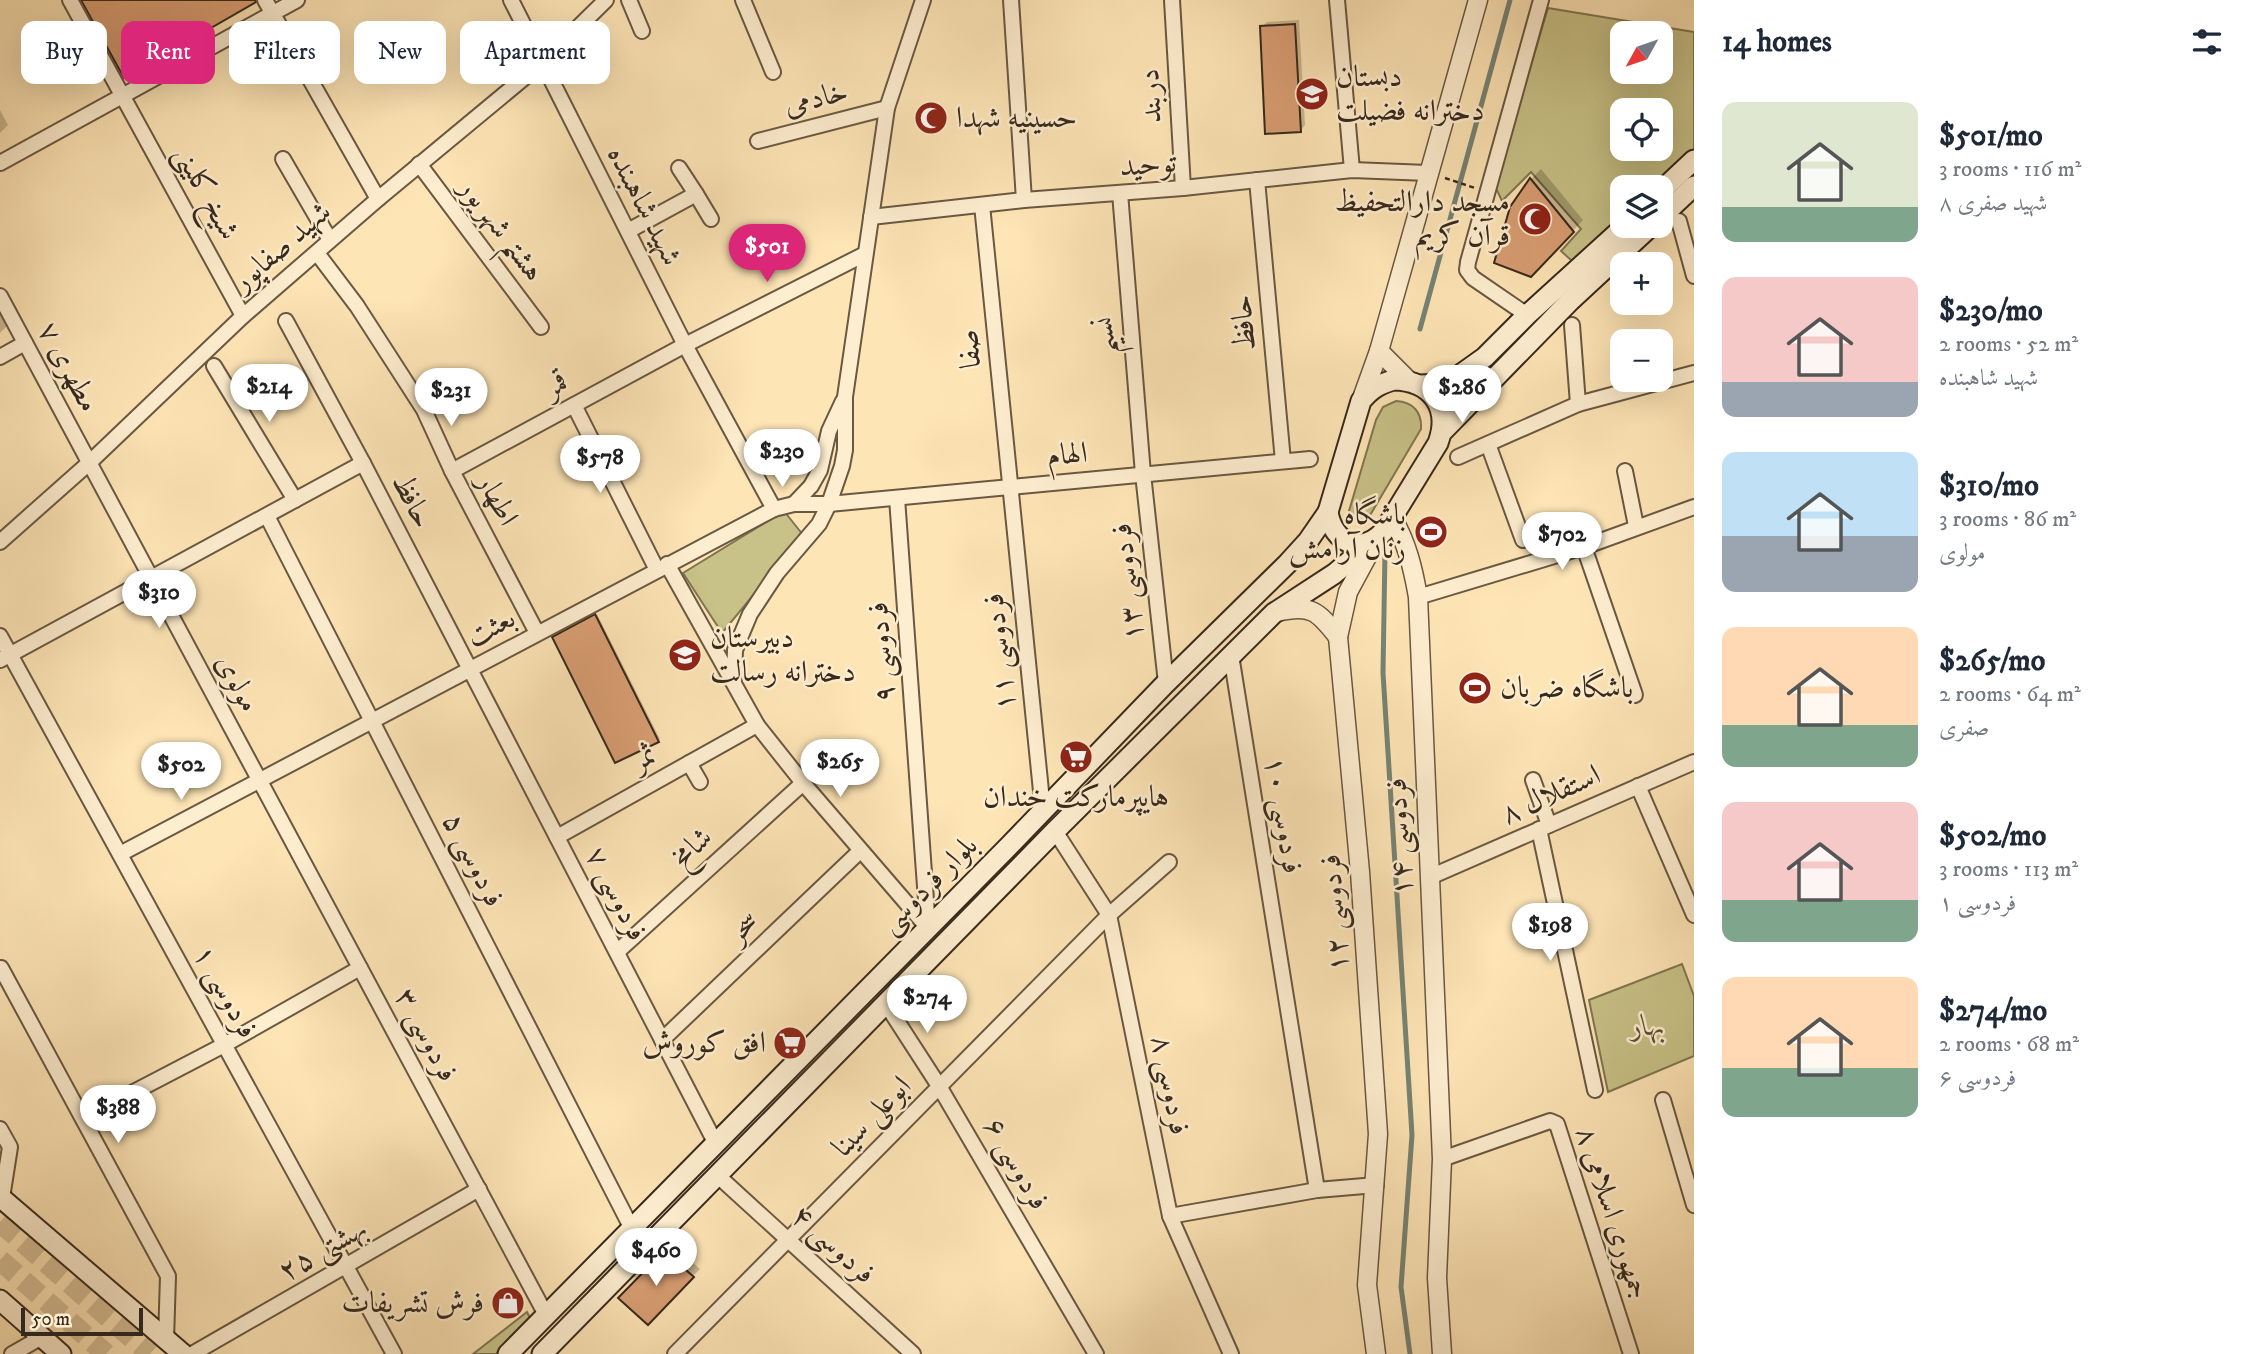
<!DOCTYPE html>
<meta charset="utf-8">
<style>
body{margin:0;font-family:"IM FELL DW Pica",Amiri,serif;background:#f2f2f3;color:#1f2937;height:100vh;display:flex;flex-direction:column;font-size:26px;white-space:nowrap}
*{box-sizing:border-box;margin:0}
p{font-size:23px;color:#747a83}
.icon{flex:none;width:38px;height:38px;fill:none;stroke:currentColor;stroke-width:2;stroke-linecap:round;stroke-linejoin:round}
.map{position:relative;flex:1;overflow:hidden}
.sheet{display:flex;flex-direction:column;background:#fff;width:560px}
.sheet>*{flex:none}
.hud{position:absolute;left:21px;top:21px;width:665px;height:63px;display:flex;gap:14px}
.needle{width:46px;rotate:230deg}
.fabs{position:absolute;left:1610px;top:21px;display:grid;gap:14px}
.fabs a{display:grid;place-items:center;width:63px;height:63px;border-radius:14px;background:#fff;box-shadow:0 7px 28px #0002;font-size:35px}
.scale{position:absolute;left:21px;bottom:18px;width:122px;box-sizing:border-box;padding-left:7px;border:4px solid #37291c;border-top:0;font-size:19px;line-height:24px;white-space:nowrap;color:#37291c;-webkit-text-stroke:5px #feeed0;paint-order:stroke}
.price{position:absolute;translate:-50% -60px;padding:0 16px;border-radius:24px;background:#fff;color:#222;font-size:23px;line-height:46px;filter:drop-shadow(0 2px 4px #0008)}
.price::after{content:'';position:absolute;left:50%;top:42px;width:21px;height:16px;margin-left:-10px;background:inherit;clip-path:polygon(0 0,100% 0,50% 100%)}
.price.selected{background:#db2777;color:#fff}
ul{padding:0;list-style:none}
li{display:flex;align-items:center;gap:21px;height:175px;padding:0 28px}
li span{display:grid;place-items:center;flex:none;width:196px;height:140px;border-radius:14px;color:#555}
li>.icon{margin-inline-start:auto}
span .icon{width:84px;height:84px;fill:#fffc;stroke-width:1}
li b{font-size:30px}
h2{display:flex;justify-content:space-between;align-items:center;height:84px;padding:0 28px;font-size:30px}
.tag{padding:0 24px;border-radius:14px;background:#fff;box-shadow:0 7px 28px #0002;font-size:24px;line-height:63px}
.tag.selected{background:#db2777;color:#fff}
main{display:flex;flex:1;min-height:0}
.map>svg:first-child{display:block}
</style>
<main>
<div class="map">
<svg width="1694" height="1354" viewBox="0 0 1694 1354">
<rect width="100%" height="100%" fill="#fee5b6"/>
<filter id="stains"><feTurbulence type="fractalNoise" baseFrequency=".00286" numOctaves="4"/><feColorMatrix values="0 0 0 0 .2 0 0 0 0 .09 0 0 0 0 .02 0 0 0 .5 -.17"/></filter>
<radialGradient id="worn" r=".72"><stop offset=".6" stop-color="#630" stop-opacity="0"/><stop offset="1" stop-color="#630" stop-opacity=".3"/></radialGradient>
<g fill="#c8c288" stroke="#807652" stroke-width="2" fill-rule="evenodd">
<path d="M 1548,8 L 1694,32 L 1694,150 L 1653,187 L 1622,187 L 1622,215 L 1572,261 L 1561,251 L 1581,229 L 1531,172 L 1502,201 L 1495,186 ZM 1622,33 L 1661,33 L 1661,72 L 1622,72 ZM 1622,110 L 1661,110 L 1661,149 L 1622,149 Z"/>
<path d="M 1396,401 C 1413,402 1422,412 1421,429 L 1369,517 C 1361,525 1351,522 1349,511 L 1376,420 L 1383,407 Z"/>
<path d="M 784,511 L 803,535 L 722,633 L 683,573 Z"/>
<path d="M 1682,964 L 1694,996 L 1694,1056 L 1608,1092 L 1589,1000 Z"/>
<path d="M 527,1312 L 531,1320 L 496,1354 L 473,1354 Z"/>
</g>
<g fill="#0003">
<path d="M 1299,20 L 1305,125 L 1301,130 L 1262,27 L 1267,22 Z"/>
<path d="M 0,110 L 8,125 L 0,133 Z"/>
<path d="M 1541,169 L 1583,220 L 1542,264 L 1512,208 L 1531,179 Z"/>
<path d="M 0,313 L 7,326 L 0,333 Z"/>
<path d="M 597,614 L 660,739 L 658,740 L 556,635 Z"/>
<path d="M 673,1245 L 700,1269 L 648,1322 L 621,1298 Z"/>
</g>
<g fill="none" stroke-linecap="round" stroke-linejoin="round">
<g stroke="#768374" stroke-width="5">
<path d="M 1420,329 L 1510,0"/>
<path d="M 1385,551 L 1383,673 L 1412,1135 L 1401,1287 L 1410,1354"/>
</g>
</g>
<g fill="#d99e73" stroke="#37291c" stroke-width="2">
<path d="M 81,0 L 255,0 L 256,2 L 124,78 Z"/>
<path d="M 1295,24 L 1301,132 L 1265,134 L 1260,26 Z"/>
<path d="M 1530,178 L 1574,232 L 1531,277 L 1494,263 L 1510,207 Z"/>
<path d="M 595,614 L 659,742 L 615,763 L 552,637 Z"/>
<path d="M 664,1251 L 694,1277 L 648,1325 L 618,1298 Z"/>
</g>
<g fill="none" stroke-linecap="round" stroke-linejoin="round">
<g stroke="#d6bf97" stroke-width="21" stroke-dasharray="21 10" stroke-linecap="butt">
<path d="M 0,1222 L 150,1354"/>
<path d="M 0,1260 L 106,1354"/>
</g>
<defs>
<g id="minor">
<path d="M 70,0 L 243,316"/>
<path d="M 265,0 L 378,199"/>
<path d="M 511,0 L 685,345 L 774,509"/>
<path d="M 629,0 L 642,31"/>
<path d="M 743,0 L 773,72"/>
<path d="M 1011,0 L 1024,200"/>
<path d="M 1172,0 L 1183,188"/>
<path d="M 1337,0 L 1352,170"/>
<path d="M 758,141 L 887,108"/>
<path d="M 283,159 L 330,240"/>
<path d="M 0,163 L 297,0"/>
<path d="M 419,164 L 541,327"/>
<path d="M 1257,180 L 1283,461"/>
<path d="M 1120,193 L 1143,474 L 1166,683"/>
<path d="M 696,194 L 711,219"/>
<path d="M 982,205 L 1043,811"/>
<path d="M 871,217 L 1024,200 L 1183,188 L 1352,170 L 1428,173"/>
<path d="M 1679,221 L 1694,276"/>
<path d="M 628,231 L 696,194 L 679,168"/>
<path d="M 317,253 L 357,306 L 424,410 L 452,471 L 537,633"/>
<path d="M 0,296 L 546,1315"/>
<path d="M 1527,315 L 1473,278 L 1467,270 L 1468,262 L 1541,0"/>
<path d="M 286,321 L 363,463 L 716,1144"/>
<path d="M 1572,325 L 1578,404"/>
<path d="M 0,357 L 25,343"/>
<path d="M 214,366 L 295,500"/>
<path d="M 574,405 L 657,570"/>
<path d="M 1488,444 L 1523,540"/>
<path d="M 1458,457 L 1578,404 L 1694,373"/>
<path d="M 452,471 L 685,345 L 865,254"/>
<path d="M 1625,471 L 1636,526"/>
<path d="M 897,498 L 928,928"/>
<path d="M 794,504 L 811,486 L 820,470 L 829,431 L 843,401"/>
<path d="M 267,516 L 632,1229"/>
<path d="M 0,542 L 89,463 L 243,316 L 378,199 L 542,63 L 606,0"/>
<path d="M 1584,547 L 1635,695"/>
<path d="M 667,564 L 757,725 L 803,783 L 928,928"/>
<path d="M 1418,597 L 1584,547 L 1694,507"/>
<path d="M 0,636 L 394,1354"/>
<path d="M 1231,655 L 1317,1190"/>
<path d="M 0,660 L 363,463"/>
<path d="M 734,682 L 735,650 L 750,614 L 777,573 L 819,524 L 829,504 L 842,466 L 845,450 L 845,397 L 887,108 L 923,0"/>
<path d="M 689,763 L 700,782"/>
<path d="M 1533,780 L 1549,825"/>
<path d="M 1638,786 L 1694,915"/>
<path d="M 1539,829 L 1595,1090"/>
<path d="M 1055,831 L 1109,915 L 1170,1216 L 1231,1354"/>
<path d="M 557,837 L 757,725"/>
<path d="M 120,854 L 774,509 L 794,504 L 829,504 L 1310,459"/>
<path d="M 1430,877 L 1694,762"/>
<path d="M 617,952 L 803,783"/>
<path d="M 1,968 L 168,1276 L 166,1340"/>
<path d="M 886,1004 L 939,1086 L 1096,1354"/>
<path d="M 662,1040 L 860,851"/>
<path d="M 1663,1100 L 1694,1205"/>
<path d="M 84,1118 L 224,1045 L 360,968"/>
<path d="M 0,1129 L 10,1147 L 2,1198"/>
<path d="M 1442,1159 L 1550,1121 L 1557,1124 L 1631,1354"/>
<path d="M 717,1175 L 913,1354"/>
<path d="M 1170,1216 L 1317,1190 L 1376,1185"/>
<path d="M 12,1354 L 42,1337"/>
<path d="M 192,1354 L 479,1189"/>
<path d="M 675,1354 L 1109,915 L 1169,862"/>
</g>
<g id="tertiary">
<path d="M 1379,351 L 1408,380"/>
<path d="M 1361,401 L 1379,351 L 1478,0"/>
<path d="M 1392,517 C 1407,543 1413,568 1418,597 L 1442,1159 L 1437,1278 L 1442,1354"/>
<path d="M 1375,542 L 1348,592 L 1338,637 L 1360,872 L 1378,1134 L 1367,1285 L 1376,1354"/>
<path d="M 1277,612 C 1311,604 1318,611 1338,637"/>
</g>
<g id="secondary">
<path d="M 1661,191 L 1694,160"/>
<path d="M 1661,217 L 1694,186"/>
<path d="M 1394,380 C 1431,381 1451,407 1438,443 L 1384,531 C 1361,556 1333,543 1328,512 L 1361,401 C 1371,389 1379,384 1394,380 Z"/>
<path d="M 1421,385 L 1441,384 L 1457,377 L 1485,357 L 1527,315 L 1625,226"/>
<path d="M 1442,432 L 1570,301 L 1651,226"/>
<path d="M 0,1197 L 183,1354"/>
<path d="M 0,1300 L 61,1354"/>
<path d="M 508,1354 L 1009,846 L 1166,683 L 1288,563 L 1308,541 L 1328,512"/>
<path d="M 542,1354 L 1055,831 L 1274,613 L 1334,574 L 1376,539"/>
</g>
</defs>
<use href="#minor" stroke="#695842" stroke-width="18"/>
<use href="#tertiary" stroke="#695842" stroke-width="21"/>
<use href="#secondary" stroke="#37291c" stroke-width="23"/>
<path stroke="#37291c" stroke-width="2.5" stroke-dasharray="5 3.5" stroke-linecap="butt" d="M 1445,178 L 1475,188"/>
<use href="#minor" stroke="#feeed0" stroke-width="14"/>
<use href="#tertiary" stroke="#feeed0" stroke-width="18"/>
<use href="#secondary" stroke="#feeed0" stroke-width="19"/>
</g>
<defs>
<symbol id="school-disc" viewBox="-11 -11 22 22"><circle r="9.5" fill="#8f2418" stroke="#feeed0"/><path d="M0-5L7-2L0 1L-7-2ZM-4 1L0 2.5L4 1V4Q0 6-4 4Z" fill="#fff"/></symbol>
<symbol id="mosque-disc" viewBox="-11 -11 22 22"><circle r="9.5" fill="#8f2418" stroke="#feeed0"/><path d="M3.5-4.9A6 6 0 1 0 3.5 4.9A5 5 0 1 1 3.5-4.9Z" fill="#fff"/></symbol>
<symbol id="stadium-disc" viewBox="-11 -11 22 22"><circle r="9.5" fill="#8f2418" stroke="#feeed0"/><path d="M0-5a6.5 5 0 1 0 0 10a6.5 5 0 1 0 0-10ZM-3.5-1.8h7v3.6h-7Z" fill="#fff"/></symbol>
<symbol id="supermarket-disc" viewBox="-11 -11 22 22"><circle r="9.5" fill="#8f2418" stroke="#feeed0"/><path d="M-6-5.5h2.5l.6 2H6L4.5 2H-2.5L-4.4-4H-6ZM-1.5 3.2a1.3 1.3 0 1 0 .1 0ZM3 3.2a1.3 1.3 0 1 0 .1 0Z" fill="#fff"/></symbol>
<symbol id="shop-disc" viewBox="-11 -11 22 22"><circle r="9.5" fill="#8f2418" stroke="#feeed0"/><path d="M-5-2.5h2.3a2.7 3.5 0 0 1 5.4 0H5L5.5 6h-11ZM-1.5-2.5h3a1.5 2.3 0 0 0-3 0Z" fill="#fff"/></symbol>
</defs>
<g fill-rule="evenodd">
<use href="#school-disc" x="1293" y="75" width="38" height="38"/>
<use href="#mosque-disc" x="912" y="99" width="38" height="38"/>
<use href="#mosque-disc" x="1516" y="200" width="38" height="38"/>
<use href="#stadium-disc" x="1412" y="513" width="38" height="38"/>
<use href="#school-disc" x="666" y="636" width="38" height="38"/>
<use href="#stadium-disc" x="1456" y="669" width="38" height="38"/>
<use href="#supermarket-disc" x="1057" y="738" width="38" height="38"/>
<use href="#supermarket-disc" x="771" y="1024" width="38" height="38"/>
<use href="#shop-disc" x="489" y="1284" width="38" height="38"/>
</g>
<g text-anchor="middle" dominant-baseline="central" stroke-width="5" stroke-linejoin="round" paint-order="stroke">
<g font-size="30" fill="#37291c" stroke="#feeed0" text-anchor="start">
<text x="1336" y="77">دبستان<tspan x="1336" dy="34">دخترانه فضیلت</tspan></text>
<text x="956" y="118">حسینیه شهدا</text>
<text x="1510" y="202" text-anchor="end">مسجد دارالتحفیظ<tspan x="1510" dy="34">قرآن کریم</tspan></text>
<text x="1406" y="515" text-anchor="end">باشگاه<tspan x="1406" dy="34">زنان آرامش</tspan></text>
<text x="710" y="638">دبیرستان<tspan x="710" dy="34">دخترانه رسالت</tspan></text>
<text x="1500" y="688">باشگاه ضربان</text>
<text x="1076" y="797" text-anchor="middle">هایپرمارکت خندان</text>
<text x="766" y="1043" text-anchor="end">افق کوروش</text>
<text x="484" y="1303" text-anchor="end">فرش تشریفات</text>
</g>
<g font-size="30" fill="#37291c" stroke="#feeed0">
<text transform="translate(1151 96) rotate(-93)">دربند</text>
<text transform="translate(816 99) rotate(-14)">خادمی</text>
<text transform="translate(1148 165) rotate(-5)">توحید</text>
<text transform="translate(206 193) rotate(61)">شیخ کلینی</text>
<text transform="translate(644 206) rotate(63)">شهید شاهبنده</text>
<text transform="translate(501 230) rotate(53)">هشتم شهریور</text>
<text transform="translate(282 247) rotate(-41)">شهید صفاپور</text>
<text transform="translate(1244 323) rotate(-95)">حافظ</text>
<text transform="translate(1105 336) rotate(-95)">نسیم</text>
<text transform="translate(970 349) rotate(-96)">صفا</text>
<text transform="translate(68 367) rotate(62)">مطهری ۷</text>
<text transform="translate(556 385) rotate(-28)">قمر</text>
<text transform="translate(1067 455) rotate(-5)">الهام</text>
<text transform="translate(497 500) rotate(62)">اطهار</text>
<text transform="translate(412 501) rotate(63)">حافظ</text>
<text transform="translate(1128 582) rotate(-96)">فردوسی ۱۳</text>
<text transform="translate(491 628) rotate(-28)">بعثت</text>
<text transform="translate(882 652) rotate(-94)">فردوسی ۹</text>
<text transform="translate(1000 652) rotate(-96)">فردوسی ۱۱</text>
<text transform="translate(237 683) rotate(62)">مولوی</text>
<text transform="translate(644 758) rotate(-29)">ثمر</text>
<text transform="translate(1551 795) rotate(-24)">استقلال ۸</text>
<text transform="translate(1283 815) rotate(81)">فردوسی ۱۰</text>
<text transform="translate(1400 837) rotate(-93)">فردوسی ۱۴</text>
<text transform="translate(692 848) rotate(-42)">شامخ</text>
<text transform="translate(473 860) rotate(63)">فردوسی ۵</text>
<text transform="translate(929 885) rotate(-45)">بلوار فردوسی</text>
<text transform="translate(616 894) rotate(63)">فردوسی ۷</text>
<text transform="translate(1335 913) rotate(-94)">فردوسی ۱۲</text>
<text transform="translate(743 927) rotate(-44)">سحر</text>
<text transform="translate(225 992) rotate(61)">فردوسی ۱</text>
<text transform="translate(426 1035) rotate(62)">فردوسی ۳</text>
<text transform="translate(1170 1085) rotate(79)">فردوسی ۸</text>
<text transform="translate(872 1117) rotate(-46)">ابوعلی سینا</text>
<text transform="translate(1016 1164) rotate(60)">فردوسی ۶</text>
<text transform="translate(1612 1213) rotate(72)">جمهوری اسلامی ۸</text>
<text transform="translate(833 1245) rotate(42)">فردوسی ۴</text>
<text transform="translate(323 1250) rotate(-30)">بهشتی ۲۵</text>
</g>
<g font-size="30" font-style="italic" fill="#5b4f37" stroke="#feeed0">
<text x="1648" y="1026">بهار</text>
</g>
</g>
<rect width="100%" height="100%" filter="url(#stains)"/>
<rect width="100%" height="100%" fill="url(#worn)"/>
</svg>
<div class="fabs">
<a><svg class="needle" viewBox="-14 -14 28 28"><path d="M0-13l5 13h-10z" fill="#e53935"/><path d="M0 13l5-13h-10z" fill="#747a83"/></svg></a>
<a><svg class="icon" aria-label="locate" viewBox="0 0 24 24"><circle cx="12" cy="12" r="6"/><path d="M12 2v4M12 18v4M2 12h4M18 12h4"/></svg></a>
<a><svg class="icon" aria-label="layers" viewBox="0 0 24 24"><path d="M12 4l9 5-9 5-9-5zM3 14l9 5 9-5"/></svg></a>
<a>+</a>
<a>−</a>
</div>
<div class="scale">50 m</div>
<b class="price selected" style="left:767px;top:284px">$501</b>
<b class="price" style="left:269px;top:424px">$214</b>
<b class="price" style="left:1462px;top:425px">$286</b>
<b class="price" style="left:451px;top:428px">$231</b>
<b class="price" style="left:782px;top:489px">$230</b>
<b class="price" style="left:600px;top:495px">$578</b>
<b class="price" style="left:1562px;top:572px">$702</b>
<b class="price" style="left:159px;top:630px">$310</b>
<b class="price" style="left:840px;top:799px">$265</b>
<b class="price" style="left:181px;top:802px">$502</b>
<b class="price" style="left:1550px;top:963px">$198</b>
<b class="price" style="left:927px;top:1035px">$274</b>
<b class="price" style="left:118px;top:1145px">$388</b>
<b class="price" style="left:656px;top:1288px">$460</b>
<div class="hud">
<a class="tag">Buy</a>
<a class="tag selected">Rent</a>
<a class="tag">Filters</a>
<a class="tag">New</a>
<a class="tag">Apartment</a>
</div>
</div>
<section class="sheet">
<h2>14 homes<svg class="icon" aria-label="filters" viewBox="0 0 24 24"><path d="M4 7h16M4 17h16"/><circle cx="9" cy="7" r="2"/><circle cx="15" cy="17" r="2"/></svg></h2>
<ul>
<li><span style="background:linear-gradient(#dfe7d0 75%,#7fa58c 0)"><svg class="icon" aria-label="home" viewBox="0 0 24 24"><path d="M3 11l9-7 9 7M6 9v11h12V9"/></svg></span><div><b>$501/mo</b><p>3 rooms · 116 m²</p><p>شهید صفری ۸</p></div></li>
<li><span style="background:linear-gradient(#f6c9c9 75%,#9aa5b1 0)"><svg class="icon" aria-label="home" viewBox="0 0 24 24"><path d="M3 11l9-7 9 7M6 9v11h12V9"/></svg></span><div><b>$230/mo</b><p>2 rooms · 52 m²</p><p>شهید شاهبنده</p></div></li>
<li><span style="background:linear-gradient(#bfe0f5 60%,#9aa5b1 0)"><svg class="icon" aria-label="home" viewBox="0 0 24 24"><path d="M3 11l9-7 9 7M6 9v11h12V9"/></svg></span><div><b>$310/mo</b><p>3 rooms · 86 m²</p><p>مولوی</p></div></li>
<li><span style="background:linear-gradient(#ffd9b3 70%,#7fa58c 0)"><svg class="icon" aria-label="home" viewBox="0 0 24 24"><path d="M3 11l9-7 9 7M6 9v11h12V9"/></svg></span><div><b>$265/mo</b><p>2 rooms · 64 m²</p><p>صفری</p></div></li>
<li><span style="background:linear-gradient(#f6c9c9 70%,#7fa58c 0)"><svg class="icon" aria-label="home" viewBox="0 0 24 24"><path d="M3 11l9-7 9 7M6 9v11h12V9"/></svg></span><div><b>$502/mo</b><p>3 rooms · 113 m²</p><p>فردوسی ۱</p></div></li>
<li><span style="background:linear-gradient(#ffd9b3 65%,#7fa58c 0)"><svg class="icon" aria-label="home" viewBox="0 0 24 24"><path d="M3 11l9-7 9 7M6 9v11h12V9"/></svg></span><div><b>$274/mo</b><p>2 rooms · 68 m²</p><p>فردوسی ۶</p></div></li>
</ul>
</section>
</main>
